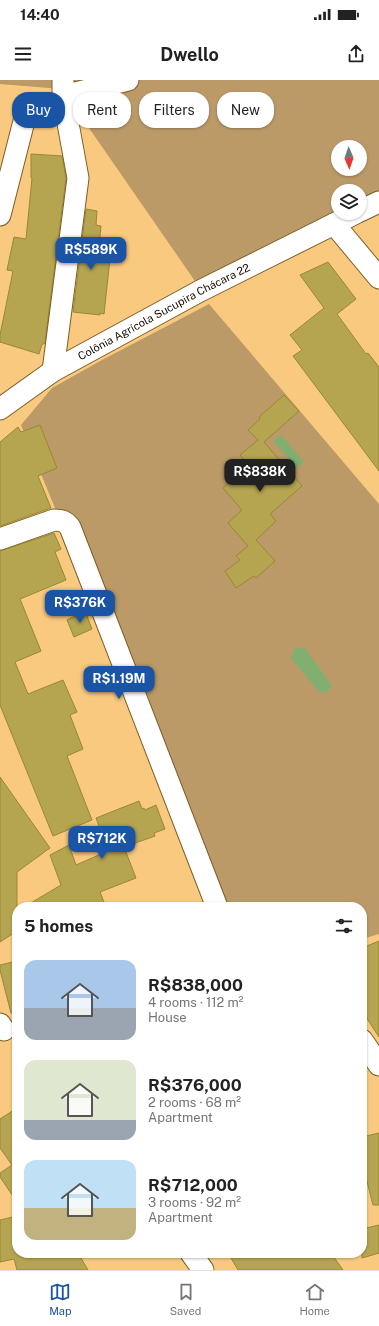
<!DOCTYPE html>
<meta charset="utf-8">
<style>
body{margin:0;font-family:"Public Sans",sans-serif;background:#f2f2f2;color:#222;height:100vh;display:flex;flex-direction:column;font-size:15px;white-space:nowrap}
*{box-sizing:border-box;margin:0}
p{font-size:13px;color:#767676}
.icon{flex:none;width:22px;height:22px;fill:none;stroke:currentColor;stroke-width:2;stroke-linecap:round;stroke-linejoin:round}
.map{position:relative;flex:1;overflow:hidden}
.sheet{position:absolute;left:12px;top:822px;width:355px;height:356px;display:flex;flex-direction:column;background:#fff;border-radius:16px;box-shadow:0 1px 3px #0004}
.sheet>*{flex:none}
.guide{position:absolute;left:12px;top:12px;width:355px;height:36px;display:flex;gap:8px}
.needle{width:26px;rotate:178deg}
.controls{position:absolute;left:331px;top:60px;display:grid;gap:8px}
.controls a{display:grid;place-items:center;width:36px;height:36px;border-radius:50%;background:#fff;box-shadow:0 1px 3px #0004;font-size:20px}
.price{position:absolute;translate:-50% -34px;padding:0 9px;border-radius:8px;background:#1a54a5;color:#fff;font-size:13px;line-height:26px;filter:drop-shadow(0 1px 2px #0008)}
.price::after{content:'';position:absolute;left:50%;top:24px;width:12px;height:9px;margin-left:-6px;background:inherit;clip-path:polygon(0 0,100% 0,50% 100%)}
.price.current{background:#222;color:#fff}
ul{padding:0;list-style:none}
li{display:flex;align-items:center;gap:12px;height:100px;padding:0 12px}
li span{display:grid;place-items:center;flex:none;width:112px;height:80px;border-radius:12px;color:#555}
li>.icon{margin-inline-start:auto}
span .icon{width:48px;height:48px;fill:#fffc;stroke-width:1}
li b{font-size:17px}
h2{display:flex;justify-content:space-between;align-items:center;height:48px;padding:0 12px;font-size:17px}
.tag{padding:0 14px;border-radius:16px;background:#fff;box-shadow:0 1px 3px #0004;font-size:14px;line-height:36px}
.tag.current{background:#1a54a5;color:#fff}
.status{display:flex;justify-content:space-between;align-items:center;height:28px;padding:0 20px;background:#fff;direction:ltr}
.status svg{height:11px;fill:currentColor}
header{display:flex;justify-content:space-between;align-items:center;height:52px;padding:0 12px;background:#fff;font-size:18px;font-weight:700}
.tab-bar{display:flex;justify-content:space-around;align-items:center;height:56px;border-top:1px solid #e0e0e0;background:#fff;font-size:11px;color:#767676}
.tab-bar a{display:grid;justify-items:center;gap:2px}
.tab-bar .current{color:#1a54a5}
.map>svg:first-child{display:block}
</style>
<div class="status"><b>14:40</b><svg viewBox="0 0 49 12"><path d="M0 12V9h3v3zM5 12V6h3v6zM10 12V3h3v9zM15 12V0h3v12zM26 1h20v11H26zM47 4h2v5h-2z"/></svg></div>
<header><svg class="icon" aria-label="menu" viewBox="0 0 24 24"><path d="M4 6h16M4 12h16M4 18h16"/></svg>Dwello<svg class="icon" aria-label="share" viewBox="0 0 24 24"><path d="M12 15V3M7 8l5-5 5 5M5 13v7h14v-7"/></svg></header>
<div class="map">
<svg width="379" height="1190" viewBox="0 0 379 1190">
<rect width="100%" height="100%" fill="#f8c97f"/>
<g fill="#bb9a68" fill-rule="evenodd">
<path d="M 0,0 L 379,0 L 379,116 L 360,125 L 360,111 L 338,111 L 338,133 L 197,204 L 62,9 L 0,4 ZM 338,67 L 360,67 L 360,89 L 338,89 Z"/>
<path d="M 209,224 L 379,424 L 379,854 L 362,859 L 362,827 L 218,827 L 21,345 L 52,308 L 102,280 Z"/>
</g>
<g fill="#80af70">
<path d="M 281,355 L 304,382 L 296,388 L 273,361 Z"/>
<path d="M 295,568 L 305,568 L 332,606 L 326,613 L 319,612 L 291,578 Z"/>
</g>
<g fill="#b5a551" stroke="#998832">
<path d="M 31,74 L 62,76 L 66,98 L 45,262 L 44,264 L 42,264 L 39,274 L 0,262 L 0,255 L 13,191 L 7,190 L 14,157 L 26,159 L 32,98 L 31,98 Z"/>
<path d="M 86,129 L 97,131 L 96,145 L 101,146 L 98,177 L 110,179 L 104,234 L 100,233 L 100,235 L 73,232 Z"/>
<path d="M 328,182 L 356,219 L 337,234 L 366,274 L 368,273 L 379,287 L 379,391 L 293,276 L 302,270 L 290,255 L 324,228 L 300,195 Z"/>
<path d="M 284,315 L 299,331 L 264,362 L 302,406 L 270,434 L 276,441 L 256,460 L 275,481 L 256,498 L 254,496 L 236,508 L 225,491 L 240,480 L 236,476 L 248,466 L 228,443 L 242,430 L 223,408 L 231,401 L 229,400 L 248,385 L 240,375 L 258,360 L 248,350 L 260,339 L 259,337 Z"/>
<path d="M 40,345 L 57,388 L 38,396 L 51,428 L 0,446 L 0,362 L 18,347 L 21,352 Z"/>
<path d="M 54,453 L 61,469 L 55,472 L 66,500 L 20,519 L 41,571 L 15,582 L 28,614 L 63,600 L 77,632 L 70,635 L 83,669 L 67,676 L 92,740 L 53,756 L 0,625 L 0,471 Z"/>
<path d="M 85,531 L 92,549 L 74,557 L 67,540 Z"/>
<path d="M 0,697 L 50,768 L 17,792 L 17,851 L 0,862 Z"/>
<path d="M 139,721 L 142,729 L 144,728 L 145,730 L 156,725 L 165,749 L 154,753 L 155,756 L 124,767 L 136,798 L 100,812 L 106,827 L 24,827 L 61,805 L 50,775 L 69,765 L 76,785 L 108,771 L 96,738 Z"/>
<path d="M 379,861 L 379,957 L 362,931 L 362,868 Z"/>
<path d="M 17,881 L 17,933 L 11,933 L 0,890 L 0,885 Z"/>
<path d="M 17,1028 L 17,1122 L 0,1097 L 0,1093 L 12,1085 L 0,1068 L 0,1039 Z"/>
<path d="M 379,1053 L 379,1125 L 373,1125 L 362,1082 L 362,1057 Z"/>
<path d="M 17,1136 L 17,1173 L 78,1173 L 88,1190 L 17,1190 L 14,1179 L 0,1182 L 0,1140 Z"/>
<path d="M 379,1145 L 379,1173 L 362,1178 L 362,1149 Z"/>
<path d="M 228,1173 L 331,1173 L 343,1190 L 238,1190 Z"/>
</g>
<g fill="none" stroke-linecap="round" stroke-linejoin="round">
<defs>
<g id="minor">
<path d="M 63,16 L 128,0"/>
<path d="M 360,131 L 379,122"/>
<path d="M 0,135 L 24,41"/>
<path d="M 334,144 L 379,198"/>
<path d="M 53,291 L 78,98 L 63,16 L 63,0"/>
<path id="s1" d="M 0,329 L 53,291 L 200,211 L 356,133"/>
<path d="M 0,459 L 54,440 C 62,440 65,441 70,447 L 217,827"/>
<path d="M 0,944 L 4,950"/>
<path d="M 362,960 L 379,985"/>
<path d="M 191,1173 L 203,1190"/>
</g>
</defs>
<use href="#minor" stroke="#7e5d24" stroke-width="23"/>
<use href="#minor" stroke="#fff" stroke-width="21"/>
</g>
<g text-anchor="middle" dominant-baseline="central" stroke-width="4" stroke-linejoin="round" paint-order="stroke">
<g font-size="11" fill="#170a00" stroke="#f8c97f">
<text stroke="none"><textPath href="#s1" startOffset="191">Colônia Agrícola Sucupira Chácara 22</textPath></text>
</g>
</g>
</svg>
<div class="controls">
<a><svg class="needle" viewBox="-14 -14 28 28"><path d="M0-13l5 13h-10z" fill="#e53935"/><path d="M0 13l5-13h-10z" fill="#767676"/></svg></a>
<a><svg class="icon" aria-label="layers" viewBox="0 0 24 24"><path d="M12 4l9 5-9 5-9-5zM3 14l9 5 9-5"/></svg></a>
</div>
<b class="price" style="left:91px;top:191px">R$589K</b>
<b class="price current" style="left:260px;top:413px">R$838K</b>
<b class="price" style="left:80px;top:544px">R$376K</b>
<b class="price" style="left:119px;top:620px">R$1.19M</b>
<b class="price" style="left:102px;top:780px">R$712K</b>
<div class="guide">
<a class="tag current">Buy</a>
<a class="tag">Rent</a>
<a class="tag">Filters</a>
<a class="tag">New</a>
</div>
<section class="sheet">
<h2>5 homes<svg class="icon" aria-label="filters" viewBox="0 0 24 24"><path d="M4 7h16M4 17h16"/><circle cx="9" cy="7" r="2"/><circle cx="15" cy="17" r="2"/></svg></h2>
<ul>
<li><span style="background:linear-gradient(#a9c7e8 60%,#9aa5b1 0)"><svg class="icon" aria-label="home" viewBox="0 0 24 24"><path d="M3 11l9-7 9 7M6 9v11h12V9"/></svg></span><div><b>R$838,000</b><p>4 rooms · 112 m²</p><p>House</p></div></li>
<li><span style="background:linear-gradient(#dfe7d0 75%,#9aa5b1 0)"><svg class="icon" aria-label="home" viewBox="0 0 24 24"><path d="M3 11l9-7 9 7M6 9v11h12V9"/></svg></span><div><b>R$376,000</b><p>2 rooms · 68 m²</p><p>Apartment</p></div></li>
<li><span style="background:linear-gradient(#bfe0f5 60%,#c2b280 0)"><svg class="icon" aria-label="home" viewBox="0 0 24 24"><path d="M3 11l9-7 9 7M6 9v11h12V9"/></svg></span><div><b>R$712,000</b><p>3 rooms · 92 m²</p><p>Apartment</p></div></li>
</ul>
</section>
</div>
<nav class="tab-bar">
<a class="current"><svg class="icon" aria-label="map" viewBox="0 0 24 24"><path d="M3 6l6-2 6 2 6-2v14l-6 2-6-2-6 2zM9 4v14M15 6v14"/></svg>Map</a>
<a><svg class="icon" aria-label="saved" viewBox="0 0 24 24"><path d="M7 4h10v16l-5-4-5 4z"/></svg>Saved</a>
<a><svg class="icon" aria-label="home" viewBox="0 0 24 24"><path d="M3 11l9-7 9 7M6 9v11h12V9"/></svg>Home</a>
</nav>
